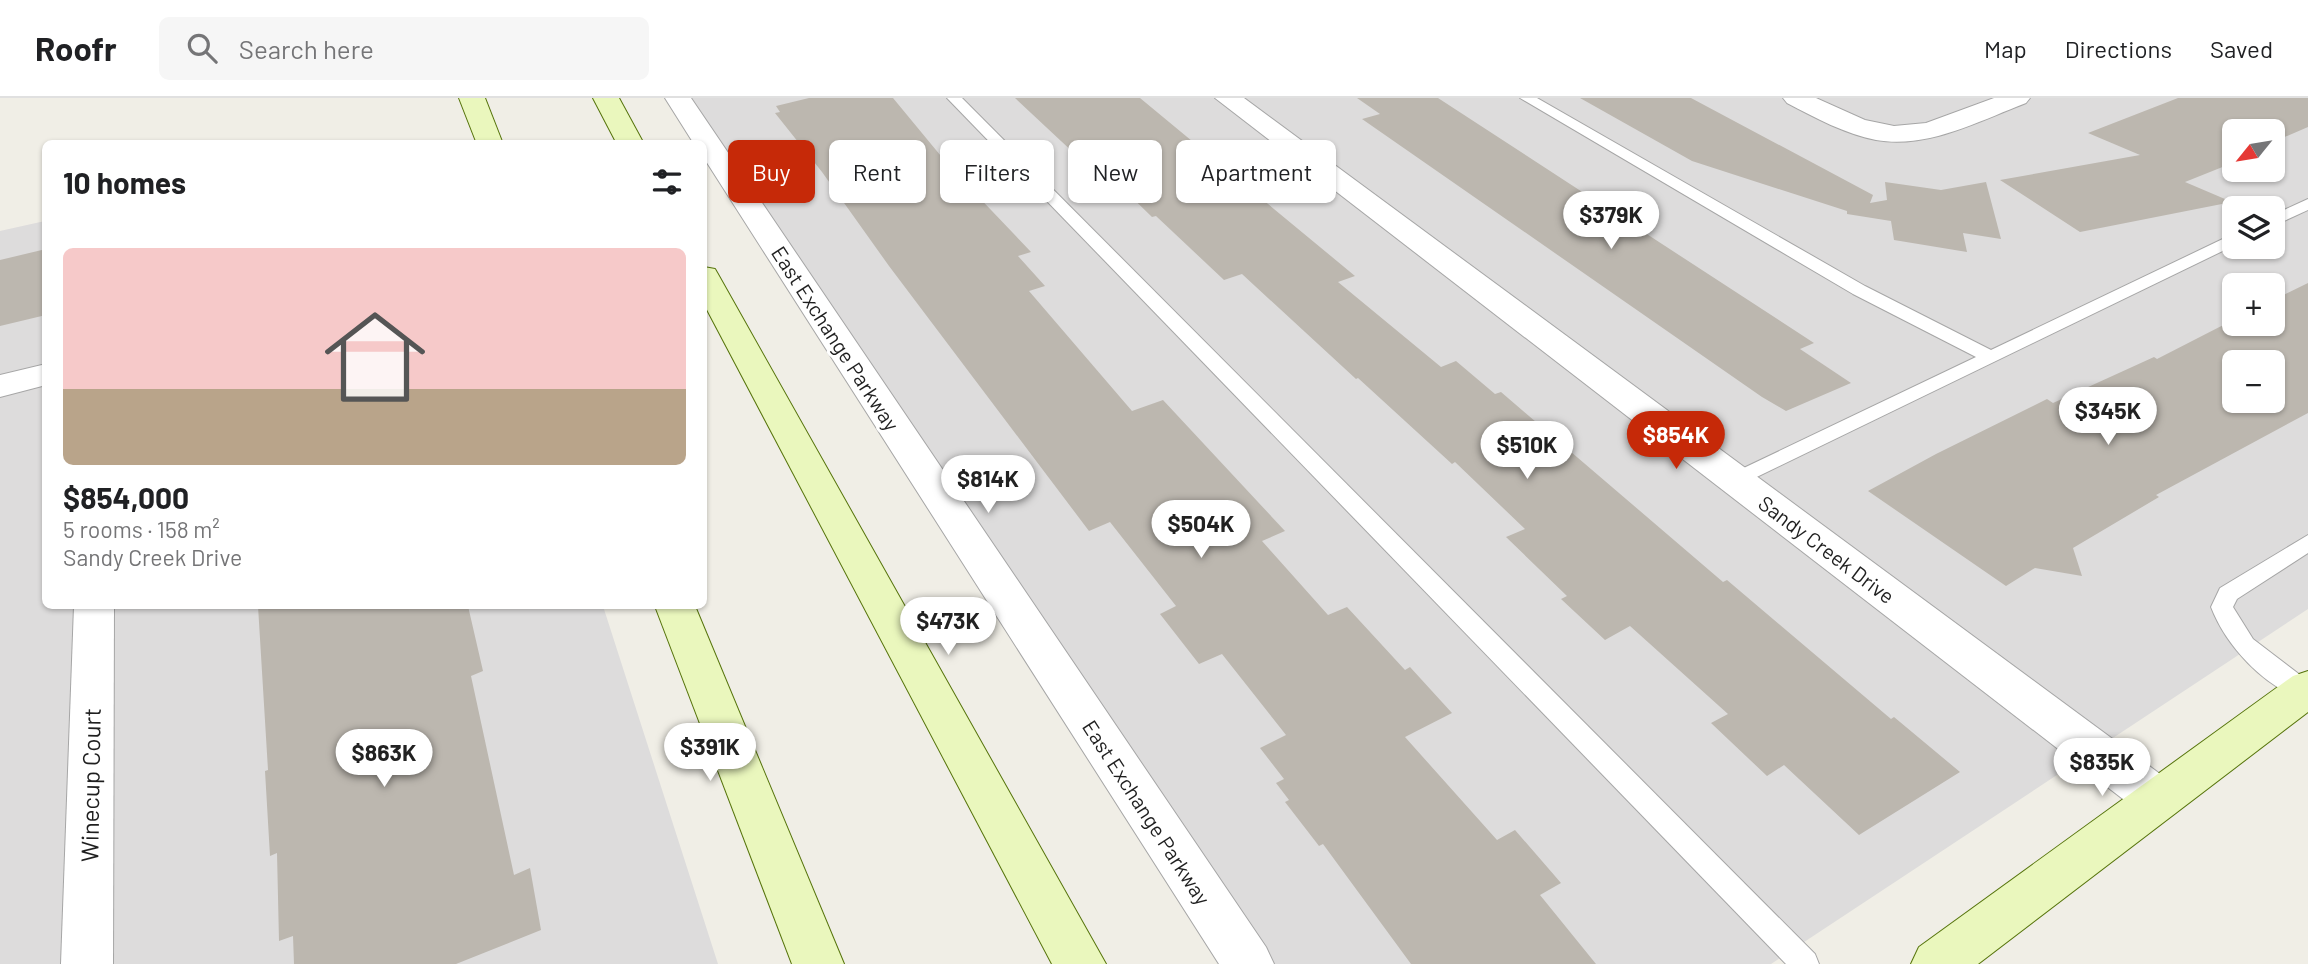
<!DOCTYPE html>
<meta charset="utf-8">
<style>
body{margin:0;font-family:Barlow,sans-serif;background:#f6f6f6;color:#202124;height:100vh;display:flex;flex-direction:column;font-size:26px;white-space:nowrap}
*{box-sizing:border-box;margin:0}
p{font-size:23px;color:#757577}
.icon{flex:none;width:38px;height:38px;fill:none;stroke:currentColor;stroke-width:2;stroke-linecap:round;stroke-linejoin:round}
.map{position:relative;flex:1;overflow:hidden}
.sheet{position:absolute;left:42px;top:42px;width:665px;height:469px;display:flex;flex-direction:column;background:#fff;border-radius:10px;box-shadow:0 2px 5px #0004}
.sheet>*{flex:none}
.banner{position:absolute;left:728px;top:42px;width:665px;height:63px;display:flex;gap:14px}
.needle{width:46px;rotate:240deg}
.fabs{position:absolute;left:2222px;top:21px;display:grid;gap:14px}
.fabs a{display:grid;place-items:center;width:63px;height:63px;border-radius:10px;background:#fff;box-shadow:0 2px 5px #0004;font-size:35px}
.price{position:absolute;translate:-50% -60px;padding:0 16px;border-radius:24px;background:#fff;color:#222;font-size:23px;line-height:46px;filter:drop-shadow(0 2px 4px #0008)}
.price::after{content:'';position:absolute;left:50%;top:42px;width:21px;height:16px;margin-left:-10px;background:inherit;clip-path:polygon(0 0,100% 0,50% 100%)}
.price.selected{background:#c62908;color:#fff}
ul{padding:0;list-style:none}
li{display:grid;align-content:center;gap:14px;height:371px;padding:0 21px}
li+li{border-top:2px solid #e0e0e0}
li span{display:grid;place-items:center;height:217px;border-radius:10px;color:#555}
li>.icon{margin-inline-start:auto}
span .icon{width:126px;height:126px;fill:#fffc;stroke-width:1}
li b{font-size:30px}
h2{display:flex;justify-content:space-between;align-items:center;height:84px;padding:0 21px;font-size:30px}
.chip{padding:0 24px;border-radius:10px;background:#fff;box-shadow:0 2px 5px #0004;font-size:24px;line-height:63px}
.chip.selected{background:#c62908;color:#fff}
header{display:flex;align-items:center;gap:42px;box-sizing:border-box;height:98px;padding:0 35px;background:#fff;border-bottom:2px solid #e0e0e0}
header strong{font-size:33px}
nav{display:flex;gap:38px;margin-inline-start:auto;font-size:24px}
.search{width:490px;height:63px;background:#f6f6f6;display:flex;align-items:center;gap:18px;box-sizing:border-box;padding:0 24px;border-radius:10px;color:#757577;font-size:26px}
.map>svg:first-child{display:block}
</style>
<header>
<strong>Roofr</strong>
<div class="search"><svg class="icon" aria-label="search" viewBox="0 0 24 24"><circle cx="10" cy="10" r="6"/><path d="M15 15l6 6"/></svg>Search here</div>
<nav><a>Map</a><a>Directions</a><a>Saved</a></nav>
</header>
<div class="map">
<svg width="2308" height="866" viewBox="0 0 2308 866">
<rect width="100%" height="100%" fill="#f0eee6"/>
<g fill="#dddcdc" fill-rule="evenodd">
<path d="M 673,0 L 2308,0 L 2308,511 L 1771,866 L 1234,866 ZM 2235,33 L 2273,33 L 2273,72 L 2235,72 ZM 2235,110 L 2273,110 L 2273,149 L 2235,149 ZM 2235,187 L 2273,187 L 2273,226 L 2235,226 ZM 2235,264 L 2273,264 L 2273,303 L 2235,303 Z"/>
<path d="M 45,123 L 46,508 L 603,508 L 718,866 L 0,866 L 0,133 Z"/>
</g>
<g fill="#bcb7af" fill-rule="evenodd">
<path d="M 809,0 L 893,0 L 950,69 L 1031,154 L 1018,158 L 1045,188 L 1029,193 L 1132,313 L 1163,302 L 1285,433 L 1262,443 L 1328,517 L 1347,509 L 1405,572 L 1410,569 L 1452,615 L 1405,639 L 1497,742 L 1515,732 L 1561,785 L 1540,797 L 1596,866 L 1411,866 L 1323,746 L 1319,748 L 1285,704 L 1289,702 L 1276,685 L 1284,681 L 1260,650 L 1286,637 L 1222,556 L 1199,566 L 1160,516 L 1176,508 L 1110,424 L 1089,433 L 889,168 L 822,74 L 775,15 L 780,14 L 776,8 Z"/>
<path d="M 1015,0 L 1140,0 L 1355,178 L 1338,184 L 1441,269 L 1456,263 L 1495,296 L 1501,294 L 1723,484 L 1727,482 L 1891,621 L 1894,619 L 1960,674 L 1859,737 L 1784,667 L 1767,678 L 1711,625 L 1728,616 L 1630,528 L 1605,542 L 1561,501 L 1567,498 L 1506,439 L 1525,431 L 1455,364 L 1452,366 L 1358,280 L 1356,281 L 1242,176 L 1224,182 L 1156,118 L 1152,119 L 1115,83 L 1107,86 Z"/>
<path d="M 1357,0 L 1438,0 L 1814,245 L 1800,251 L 1851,285 L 1786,313 L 1762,299 L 1362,21 L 1380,16 Z"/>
<path d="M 1580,0 L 1691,0 L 1873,97 L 1870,105 L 1887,102 L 1885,84 L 1941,92 L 1986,84 L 2001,141 L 1963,135 L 1967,154 L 1894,142 L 1891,123 L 1847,116 L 1847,113 L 1692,63 Z"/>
<path d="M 2178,0 L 2308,0 L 2308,29 L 2273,44 L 2273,33 L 2235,33 L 2235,64 L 2185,84 L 2232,104 L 2080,134 L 2000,82 L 2140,57 L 2088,35 Z"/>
<path d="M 46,151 L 46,217 L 0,228 L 0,162 Z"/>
<path d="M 2308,185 L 2308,315 L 2156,397 L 2159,399 L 2073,450 L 2082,478 L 2035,470 L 2006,488 L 1868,393 L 1936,356 L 2047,301 L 2053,305 L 2154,259 L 2157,261 L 2235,221 L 2235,226 L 2273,226 L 2273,202 ZM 2235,264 L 2273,264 L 2273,303 L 2235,303 Z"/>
<path d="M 258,508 L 468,508 L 483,573 L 471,578 L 514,777 L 530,770 L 541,832 L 456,866 L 294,866 L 293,838 L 279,843 L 277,755 L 270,758 L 265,673 L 268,672 Z"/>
</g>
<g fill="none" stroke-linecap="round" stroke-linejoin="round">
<defs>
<g id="lane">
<path d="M 947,0 L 962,0 L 1815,856 L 1819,866 L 1786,866 Z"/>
<path d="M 1520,0 L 1537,0 L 1865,188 L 1991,252 L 2229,138 L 2235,136 L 2235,147 L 1736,389 L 1729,387 L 1726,382 L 1729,377 L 1976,259 L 1853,196 Z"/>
<path d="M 2308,101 L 2308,112 L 2273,128 L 2273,117 Z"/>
<path d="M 2308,437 L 2308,455 L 2237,501 L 2233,509 L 2253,541 L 2308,583 L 2308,601 L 2305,602 C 2264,589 2226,548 2211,509 L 2220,490 Z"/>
</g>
<g id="street">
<path d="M 665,0 L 691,0 L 1266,849 L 1274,866 L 1219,866 L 704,60 L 704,46 L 694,46 Z"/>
<path d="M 1215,0 L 1244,0 L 2175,687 L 2181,701 L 2175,715 L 2158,721 L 2141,715 Z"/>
<path d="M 1783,0 L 1816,0 L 1865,22 L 1894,28 L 1926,25 L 1994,0 L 2030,0 L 2026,5 C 1979,23 1928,51 1876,42 C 1845,36 1816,20 1787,5 Z"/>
<path d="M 46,266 L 46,287 L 0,299 L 0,277 Z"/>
<path d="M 74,508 L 114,508 L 113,866 L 61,866 Z"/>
</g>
<g id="secondary">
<path d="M 459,0 L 485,0 L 503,46 L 477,46 Z"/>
<path d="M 593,0 L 619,0 L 644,46 L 617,46 Z"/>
<path d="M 704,169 L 715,171 L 719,178 L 1106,866 L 1052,866 L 704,206 Z"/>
<path d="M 655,508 L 695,508 L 844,866 L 792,866 Z"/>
<path d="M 2308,573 L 2308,614 L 1978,866 L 1911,866 L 1919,849 L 2293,578 Z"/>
</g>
</defs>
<use href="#lane" stroke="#a6a6a6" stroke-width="2"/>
<use href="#street" stroke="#a6a6a6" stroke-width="2"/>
<use href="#secondary" stroke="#55730a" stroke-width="2"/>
<use href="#lane" fill="#fff" fill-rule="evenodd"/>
<use href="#street" fill="#fff" fill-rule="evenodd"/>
<use href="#secondary" fill="#eaf7bd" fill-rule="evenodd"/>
</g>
<g text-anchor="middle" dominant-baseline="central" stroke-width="6" stroke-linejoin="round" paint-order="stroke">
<g font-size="21" fill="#1f1f1f" stroke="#fff">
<text transform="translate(836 240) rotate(57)">East Exchange Parkway</text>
<text transform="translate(1827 451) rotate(37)">Sandy Creek Drive</text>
<text transform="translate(1147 714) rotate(57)">East Exchange Parkway</text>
</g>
<g font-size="24" fill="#1f1f1f" stroke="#fff">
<text transform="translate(90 687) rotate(-89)">Winecup Court</text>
</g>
</g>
</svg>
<div class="fabs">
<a><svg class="needle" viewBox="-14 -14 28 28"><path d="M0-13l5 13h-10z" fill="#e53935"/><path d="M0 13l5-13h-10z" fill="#757577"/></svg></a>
<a><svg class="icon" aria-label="layers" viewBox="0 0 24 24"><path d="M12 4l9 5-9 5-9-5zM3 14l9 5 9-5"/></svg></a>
<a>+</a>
<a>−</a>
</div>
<b class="price" style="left:1611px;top:153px">$379K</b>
<b class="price" style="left:2108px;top:349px">$345K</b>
<b class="price selected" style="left:1676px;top:373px">$854K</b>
<b class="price" style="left:1527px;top:383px">$510K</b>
<b class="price" style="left:988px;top:417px">$814K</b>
<b class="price" style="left:1201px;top:462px">$504K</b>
<b class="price" style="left:948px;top:559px">$473K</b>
<b class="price" style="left:710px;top:685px">$391K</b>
<b class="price" style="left:384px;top:691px">$863K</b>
<b class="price" style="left:2102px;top:700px">$835K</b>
<div class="banner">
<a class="chip selected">Buy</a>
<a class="chip">Rent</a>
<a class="chip">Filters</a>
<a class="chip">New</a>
<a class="chip">Apartment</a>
</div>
<section class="sheet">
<h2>10 homes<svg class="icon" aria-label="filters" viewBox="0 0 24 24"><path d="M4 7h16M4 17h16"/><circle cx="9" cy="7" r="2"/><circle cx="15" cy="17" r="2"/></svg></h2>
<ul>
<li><span style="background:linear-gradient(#f6c9c9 65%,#b9a48a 0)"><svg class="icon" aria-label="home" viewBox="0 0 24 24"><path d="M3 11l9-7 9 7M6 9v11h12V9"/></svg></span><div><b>$854,000</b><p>5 rooms · 158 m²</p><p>Sandy Creek Drive</p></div></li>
</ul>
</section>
</div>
